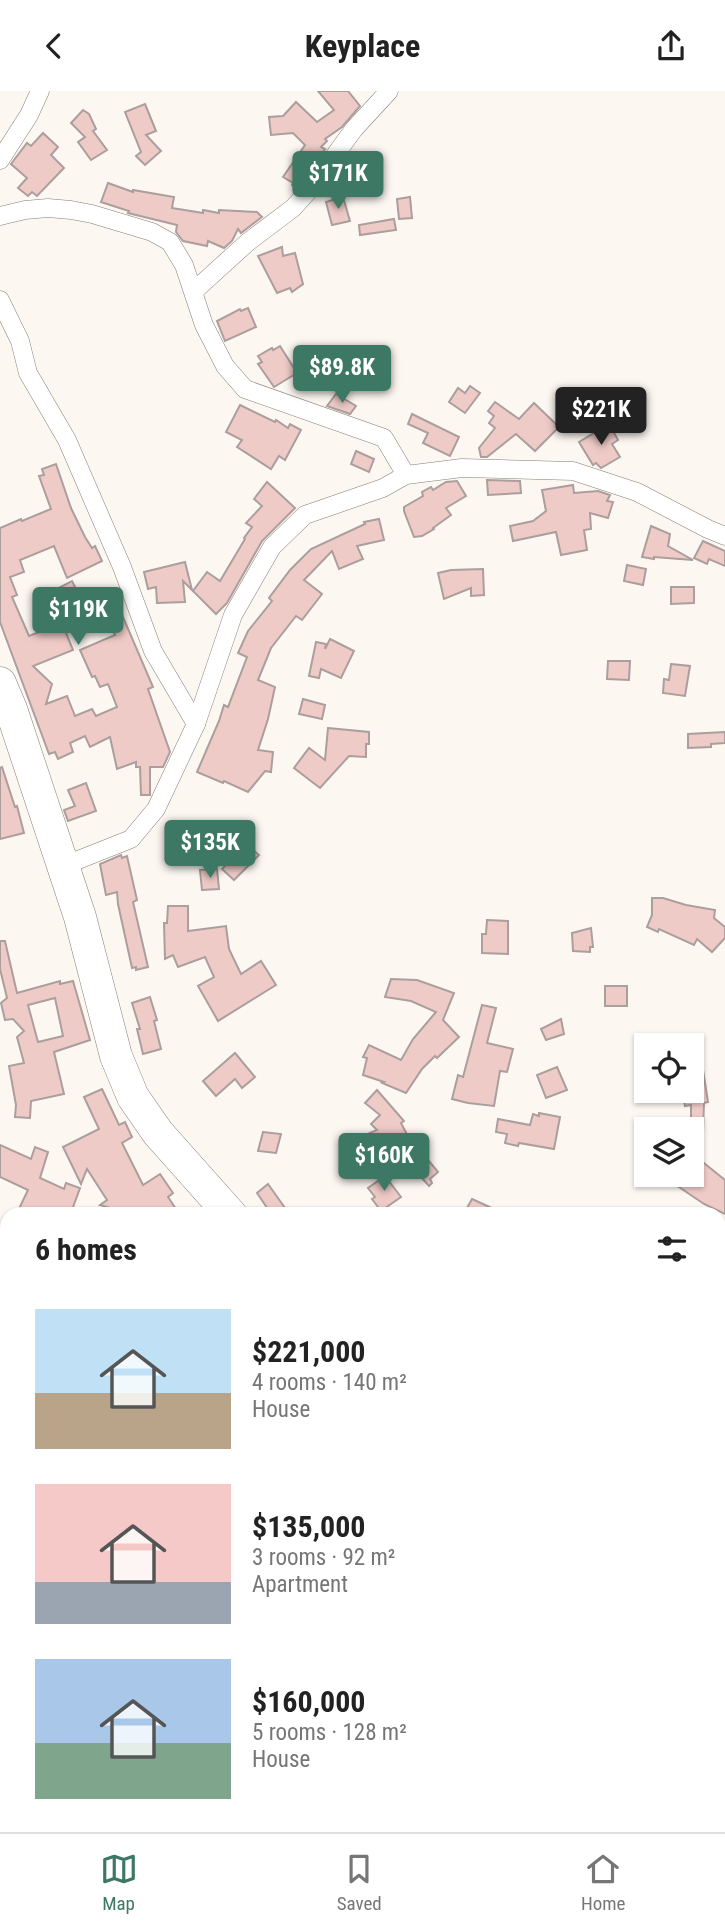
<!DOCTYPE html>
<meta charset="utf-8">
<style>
body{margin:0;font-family:"Roboto Condensed",sans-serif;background:#f6f6f6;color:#222;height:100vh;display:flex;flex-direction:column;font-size:26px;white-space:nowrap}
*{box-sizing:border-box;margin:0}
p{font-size:23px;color:#767676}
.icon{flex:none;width:38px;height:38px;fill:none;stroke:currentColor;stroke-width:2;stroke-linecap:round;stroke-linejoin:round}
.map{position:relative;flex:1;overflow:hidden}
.side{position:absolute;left:0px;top:1116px;width:726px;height:625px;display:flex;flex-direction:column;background:#fff;border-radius:21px 21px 0 0;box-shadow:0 2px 5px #0004}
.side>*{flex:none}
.buttons{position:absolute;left:634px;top:942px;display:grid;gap:14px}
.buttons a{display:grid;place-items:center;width:70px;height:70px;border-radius:0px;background:#fff;box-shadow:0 2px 5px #0004;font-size:35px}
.price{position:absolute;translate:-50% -60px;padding:0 16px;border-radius:7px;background:#3c7863;color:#fff;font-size:23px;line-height:46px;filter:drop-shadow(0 2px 4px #0008)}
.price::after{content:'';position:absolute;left:50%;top:42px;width:21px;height:16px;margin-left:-10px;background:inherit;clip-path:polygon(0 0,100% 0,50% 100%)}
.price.current{background:#222;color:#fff}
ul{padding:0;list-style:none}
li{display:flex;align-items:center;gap:21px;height:175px;padding:0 35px}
li span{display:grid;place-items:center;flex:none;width:196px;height:140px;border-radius:0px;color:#555}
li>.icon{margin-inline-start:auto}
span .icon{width:84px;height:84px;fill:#fffc;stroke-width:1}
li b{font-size:30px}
h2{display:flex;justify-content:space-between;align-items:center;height:84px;padding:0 35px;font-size:30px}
header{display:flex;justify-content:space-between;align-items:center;height:91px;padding:0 35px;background:#fff;font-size:32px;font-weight:700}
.dock{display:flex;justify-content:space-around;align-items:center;height:98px;border-top:2px solid #e0e0e0;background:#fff;font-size:19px;color:#767676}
.dock a{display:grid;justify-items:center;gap:4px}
.dock .current{color:#3c7863}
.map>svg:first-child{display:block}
</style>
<header><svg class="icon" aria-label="back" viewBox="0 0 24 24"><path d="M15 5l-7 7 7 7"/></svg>Keyplace<svg class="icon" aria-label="share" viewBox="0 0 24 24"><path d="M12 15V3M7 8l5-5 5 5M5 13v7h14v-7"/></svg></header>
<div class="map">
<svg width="725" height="1741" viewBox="0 0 725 1741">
<rect width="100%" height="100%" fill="#fdf7f2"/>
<g fill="#efcbc8" stroke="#ab9e9d" stroke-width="2" fill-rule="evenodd">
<path d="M 318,0 L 348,0 L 360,15 L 342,36 L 325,48 L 327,50 L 321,56 L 325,58 L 296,97 L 292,94 L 293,92 L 283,86 L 305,54 L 293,42 L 271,44 L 269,26 L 283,25 L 296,11 L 317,31 L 334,19 Z"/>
<path d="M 145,13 L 156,40 L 146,44 L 161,60 L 145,74 L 136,65 L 141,61 L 125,21 Z"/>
<path d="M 83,19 L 89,23 L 96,38 L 93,40 L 107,59 L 91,69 L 78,51 L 85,46 L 71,32 Z"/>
<path d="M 43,42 L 58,56 L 51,64 L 64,77 L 37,105 L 32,101 L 28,105 L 18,97 L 27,87 L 11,73 L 27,52 L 31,55 Z"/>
<path d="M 108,92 L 133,101 L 133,99 L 174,106 L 172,117 L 203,122 L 203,119 L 219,122 L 219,119 L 257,121 L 262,126 L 241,142 L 238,138 L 232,150 L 224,157 L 208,150 L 207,155 L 183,150 L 176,141 L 177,134 L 128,122 L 129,120 L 101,111 Z"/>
<path d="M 343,106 L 350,130 L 332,134 L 326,111 Z"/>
<path d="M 410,106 L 412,127 L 399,128 L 397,108 Z"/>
<path d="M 394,128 L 396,139 L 360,144 L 359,134 Z"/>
<path d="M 282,156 L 283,165 L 295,162 L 303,193 L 292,201 L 290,197 L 277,202 L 258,165 Z"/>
<path d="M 248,217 L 256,236 L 225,250 L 217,230 L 240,218 L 241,220 Z"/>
<path d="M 280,255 L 297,282 L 274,296 L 258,273 L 262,271 L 258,265 L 272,257 L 273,259 Z"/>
<path d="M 470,295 L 480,302 L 465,322 L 449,311 L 458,297 L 465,302 Z"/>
<path d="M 336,303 L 356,315 L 350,323 L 327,315 Z"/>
<path d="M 495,311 L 519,328 L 534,312 L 559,336 L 535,360 L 516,343 L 487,366 L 481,366 L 479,357 L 495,337 L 489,332 L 494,325 L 488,320 Z"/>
<path d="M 240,314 L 275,331 L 276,329 L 288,337 L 290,333 L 301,339 L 285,369 L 279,365 L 271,378 L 237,356 L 242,349 L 226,341 Z"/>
<path d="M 412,323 L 459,346 L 450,365 L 423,352 L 428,342 L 408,333 Z"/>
<path d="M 609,333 L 618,349 L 612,353 L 620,366 L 601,377 L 596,372 L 593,374 L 579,351 Z"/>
<path d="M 356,360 L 374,368 L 369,381 L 351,373 Z"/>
<path d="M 56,373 L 71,417 L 85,446 L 92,457 L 95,455 L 102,470 L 67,487 L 54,455 L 20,469 L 24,481 L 10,486 L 17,504 L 12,506 L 29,545 L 62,532 L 73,559 L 33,575 L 52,593 L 46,613 L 67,605 L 75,625 L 92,618 L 96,625 L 117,616 L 108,593 L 100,596 L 95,585 L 92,586 L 80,559 L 115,544 L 103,519 L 117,512 L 153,596 L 148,598 L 170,661 L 163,676 L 150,676 L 150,704 L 141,704 L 140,676 L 136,676 L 136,671 L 117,678 L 110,646 L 90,656 L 85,645 L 70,652 L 73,661 L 58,668 L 55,661 L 49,663 L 0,531 L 0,437 L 21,428 L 22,430 L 51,418 L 39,385 L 44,384 L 42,378 Z"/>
<path d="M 487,389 L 520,390 L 521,402 L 488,404 Z"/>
<path d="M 457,390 L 466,405 L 446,417 L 451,424 L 433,437 L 434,438 L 422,445 L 414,446 L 404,420 L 404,416 L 423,405 L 422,401 L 431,396 L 433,399 L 446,391 Z"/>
<path d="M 267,391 L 295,417 L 262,450 L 227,512 L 216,523 L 193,500 L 207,481 L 220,490 L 245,448 L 244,447 L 252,436 L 246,432 L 262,415 L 254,408 Z"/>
<path d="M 573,394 L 574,402 L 598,400 L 610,404 L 607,410 L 613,411 L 608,427 L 590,422 L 591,438 L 584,439 L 587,459 L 561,464 L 556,441 L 513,450 L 510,435 L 533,430 L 546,420 L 542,399 Z"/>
<path d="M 379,428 L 384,449 L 357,455 L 363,468 L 339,478 L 332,460 L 304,489 L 322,503 L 302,529 L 296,525 L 271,557 L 258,589 L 275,596 L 268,628 L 258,659 L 273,661 L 271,681 L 265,680 L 248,701 L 224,690 L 223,692 L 197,681 L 219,630 L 224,614 L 228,616 L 247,566 L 238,562 L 248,540 L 272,510 L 269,507 L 290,479 L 311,458 L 365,433 L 364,431 Z"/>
<path d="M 651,435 L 670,443 L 668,455 L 693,469 L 654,466 L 654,468 L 642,466 Z"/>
<path d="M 703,450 L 725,460 L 725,475 L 709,468 L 707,473 L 694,467 Z"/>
<path d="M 185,471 L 192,499 L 183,490 L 185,511 L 157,512 L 156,496 L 148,498 L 144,481 Z"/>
<path d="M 627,474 L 646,478 L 643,494 L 624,490 Z"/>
<path d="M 483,478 L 484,504 L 471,505 L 471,497 L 444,508 L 438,482 L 451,479 Z"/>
<path d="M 72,490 L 84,514 L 61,527 L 49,502 Z"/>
<path d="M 671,496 L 694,496 L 694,512 L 671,513 Z"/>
<path d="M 330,548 L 354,560 L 341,587 L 321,578 L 319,587 L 309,585 L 316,551 L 326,553 L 325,558 Z"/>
<path d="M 608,570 L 630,570 L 629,589 L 607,588 Z"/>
<path d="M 671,573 L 690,575 L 685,605 L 663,602 L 664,588 L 669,589 Z"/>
<path d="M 303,608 L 325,614 L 322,628 L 299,623 Z"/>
<path d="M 328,637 L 369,641 L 369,653 L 366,653 L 366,666 L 349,665 L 320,697 L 294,677 L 309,657 L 325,669 Z"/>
<path d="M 725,641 L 725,652 L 711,653 L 711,656 L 688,657 L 688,643 Z"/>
<path d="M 2,676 L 15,716 L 17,715 L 24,742 L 0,748 L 0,677 Z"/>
<path d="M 86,692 L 96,720 L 68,730 L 64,719 L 75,715 L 68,699 Z"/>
<path d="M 246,753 L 259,764 L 234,789 L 222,778 Z"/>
<path d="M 121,764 L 122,767 L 127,765 L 137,809 L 133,811 L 148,876 L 136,879 L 136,876 L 132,877 L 118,813 L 117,801 L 106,804 L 100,773 Z"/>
<path d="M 217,778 L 219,798 L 202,799 L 200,779 Z"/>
<path d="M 652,807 L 663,807 L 686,814 L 715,819 L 714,827 L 725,836 L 725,847 L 712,861 L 697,848 L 694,854 L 659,838 L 658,841 L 647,836 L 652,824 Z"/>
<path d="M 168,815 L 188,815 L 188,840 L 226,835 L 229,858 L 241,883 L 261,870 L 276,894 L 218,930 L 198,895 L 214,886 L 205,866 L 178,876 L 173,864 L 165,868 L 164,832 L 167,832 Z"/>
<path d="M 487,829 L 508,830 L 508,863 L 482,862 L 482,843 L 486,843 Z"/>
<path d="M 591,837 L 593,856 L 590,856 L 590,861 L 573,860 L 572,842 Z"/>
<path d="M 0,850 L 5,850 L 17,902 L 60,890 L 60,893 L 73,890 L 90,949 L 54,961 L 64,1003 L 31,1010 L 30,1027 L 15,1026 L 16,1014 L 9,975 L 24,972 L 17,946 L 24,940 L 13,928 L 5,929 L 1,912 L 7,907 L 0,878 ZM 55,907 L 63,945 L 38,951 L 28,914 Z"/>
<path d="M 391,888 L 417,889 L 454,902 L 443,929 L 459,946 L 437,967 L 435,965 L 422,978 L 406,1002 L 382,992 L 384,991 L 363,984 L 367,967 L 363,966 L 369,954 L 401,969 L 413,948 L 436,921 L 411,910 L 385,906 Z"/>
<rect x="605" y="895" width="22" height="20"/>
<path d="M 150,906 L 157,929 L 154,930 L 161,958 L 143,963 L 137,938 L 140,938 L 132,912 Z"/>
<path d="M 482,914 L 496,917 L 487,952 L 513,958 L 507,981 L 500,980 L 494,1015 L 468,1012 L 452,1008 L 458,984 L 463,986 Z"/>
<path d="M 561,928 L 564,943 L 546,949 L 541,938 Z"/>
<path d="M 235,962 L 255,986 L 242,997 L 235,988 L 216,1005 L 203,990 Z"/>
<path d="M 557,976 L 567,999 L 546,1007 L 537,984 Z"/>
<path d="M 703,979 L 708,1011 L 704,1012 L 703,1041 L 691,1041 L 691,1014 L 685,1015 L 682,999 L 691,999 L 691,991 Z"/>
<path d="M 102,998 L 119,1034 L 125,1031 L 132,1046 L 122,1052 L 143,1094 L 160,1083 L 173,1102 L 168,1106 L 180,1124 L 118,1124 L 114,1118 L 100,1114 L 107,1109 L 87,1078 L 81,1093 L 63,1056 L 99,1038 L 84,1006 Z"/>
<path d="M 377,999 L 404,1030 L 401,1032 L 420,1068 L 424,1064 L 438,1081 L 430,1088 L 432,1092 L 429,1095 L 411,1075 L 379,1086 L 367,1055 L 356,1061 L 351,1050 L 377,1039 L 371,1033 L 380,1024 L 365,1012 Z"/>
<path d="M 539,1022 L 560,1026 L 554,1058 L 519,1052 L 518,1055 L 505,1052 L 507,1043 L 496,1041 L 498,1028 L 530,1034 L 533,1023 L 539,1025 Z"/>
<path d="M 263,1041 L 281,1043 L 276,1062 L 258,1060 Z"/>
<path d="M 0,1054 L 31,1068 L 35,1056 L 48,1061 L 40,1087 L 64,1098 L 66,1092 L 80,1097 L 72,1119 L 66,1117 L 62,1124 L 16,1124 L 28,1099 L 0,1086 Z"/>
<path d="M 699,1068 L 725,1089 L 725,1123 L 704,1113 L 676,1094 L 683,1084 L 685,1085 L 687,1083 L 691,1083 L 691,1078 Z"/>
<path d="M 385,1085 L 401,1106 L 381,1120 L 372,1108 L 375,1106 L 368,1097 Z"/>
<path d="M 268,1093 L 290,1124 L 272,1124 L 257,1102 Z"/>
<path d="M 472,1108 L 507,1124 L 463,1124 Z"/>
</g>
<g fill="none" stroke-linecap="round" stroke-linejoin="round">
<defs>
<g id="street">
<path d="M 0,69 L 29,24 L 40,0"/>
<path d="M 0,125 L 25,119 L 48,117 L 71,119 L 92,123 L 152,141 L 170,151 L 184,174 L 204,234 L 225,275 L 245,298 L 384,347 L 406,384"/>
<path d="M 194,200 L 248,151 L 293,117 L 312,96 L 354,38 L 389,0"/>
<path d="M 0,209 L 20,250 L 28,282 L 67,349 L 122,476 L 153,560 L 196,633"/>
<path d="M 63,775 L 131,748 L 156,718 L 196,633 L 233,524 L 272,456 L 305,424 L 383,397 L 406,384 L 462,377 L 573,380 L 637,401 L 708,438 L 725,445"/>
<path d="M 719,1212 L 725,1209"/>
<path d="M 0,1285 L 7,1283"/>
<path d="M 0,1340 L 7,1338"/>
<path d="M 719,1651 L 725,1642"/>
<path d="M 364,1741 L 370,1734"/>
<path d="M 696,1741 L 697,1734"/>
</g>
<g id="highway">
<path d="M 0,592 L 11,618 L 80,826 L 116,965 L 133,1006 L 158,1042 L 231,1124"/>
<path d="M 552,1734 L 553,1741"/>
</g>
</defs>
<use href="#street" stroke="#877e77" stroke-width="19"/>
<use href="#highway" stroke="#877e77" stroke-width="33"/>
<use href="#street" stroke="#fff" stroke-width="18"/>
<use href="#highway" stroke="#fff" stroke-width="32"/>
</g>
</svg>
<div class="buttons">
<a><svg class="icon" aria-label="locate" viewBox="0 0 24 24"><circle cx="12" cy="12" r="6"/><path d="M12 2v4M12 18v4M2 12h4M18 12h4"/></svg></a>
<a><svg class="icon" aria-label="layers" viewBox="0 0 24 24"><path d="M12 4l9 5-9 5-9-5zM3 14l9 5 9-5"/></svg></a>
</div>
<b class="price" style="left:338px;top:120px">$171K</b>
<b class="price" style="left:342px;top:314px">$89.8K</b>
<b class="price current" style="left:601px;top:356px">$221K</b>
<b class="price" style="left:78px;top:556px">$119K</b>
<b class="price" style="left:210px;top:789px">$135K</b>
<b class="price" style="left:384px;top:1102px">$160K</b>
<section class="side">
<h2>6 homes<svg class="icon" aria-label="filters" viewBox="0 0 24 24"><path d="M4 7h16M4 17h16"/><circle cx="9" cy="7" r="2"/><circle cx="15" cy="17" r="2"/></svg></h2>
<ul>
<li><span style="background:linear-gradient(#bfe0f5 60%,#b9a48a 0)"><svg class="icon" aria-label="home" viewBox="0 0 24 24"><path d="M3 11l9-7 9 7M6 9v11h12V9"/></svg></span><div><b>$221,000</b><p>4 rooms · 140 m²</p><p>House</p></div></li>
<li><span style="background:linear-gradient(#f6c9c9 70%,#9aa5b1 0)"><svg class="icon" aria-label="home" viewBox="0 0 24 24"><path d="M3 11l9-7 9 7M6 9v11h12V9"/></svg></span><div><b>$135,000</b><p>3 rooms · 92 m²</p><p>Apartment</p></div></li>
<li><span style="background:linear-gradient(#a9c7e8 60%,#7fa58c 0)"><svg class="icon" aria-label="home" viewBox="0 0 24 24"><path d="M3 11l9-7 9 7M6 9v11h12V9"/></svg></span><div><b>$160,000</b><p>5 rooms · 128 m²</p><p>House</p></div></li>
</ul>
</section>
</div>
<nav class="dock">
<a class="current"><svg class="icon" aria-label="map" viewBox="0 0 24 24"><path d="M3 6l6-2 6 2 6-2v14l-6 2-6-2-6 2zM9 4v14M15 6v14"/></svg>Map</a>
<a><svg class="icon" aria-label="saved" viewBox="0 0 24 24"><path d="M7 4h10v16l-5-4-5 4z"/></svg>Saved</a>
<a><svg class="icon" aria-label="home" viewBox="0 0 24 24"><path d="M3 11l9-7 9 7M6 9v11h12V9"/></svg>Home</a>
</nav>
